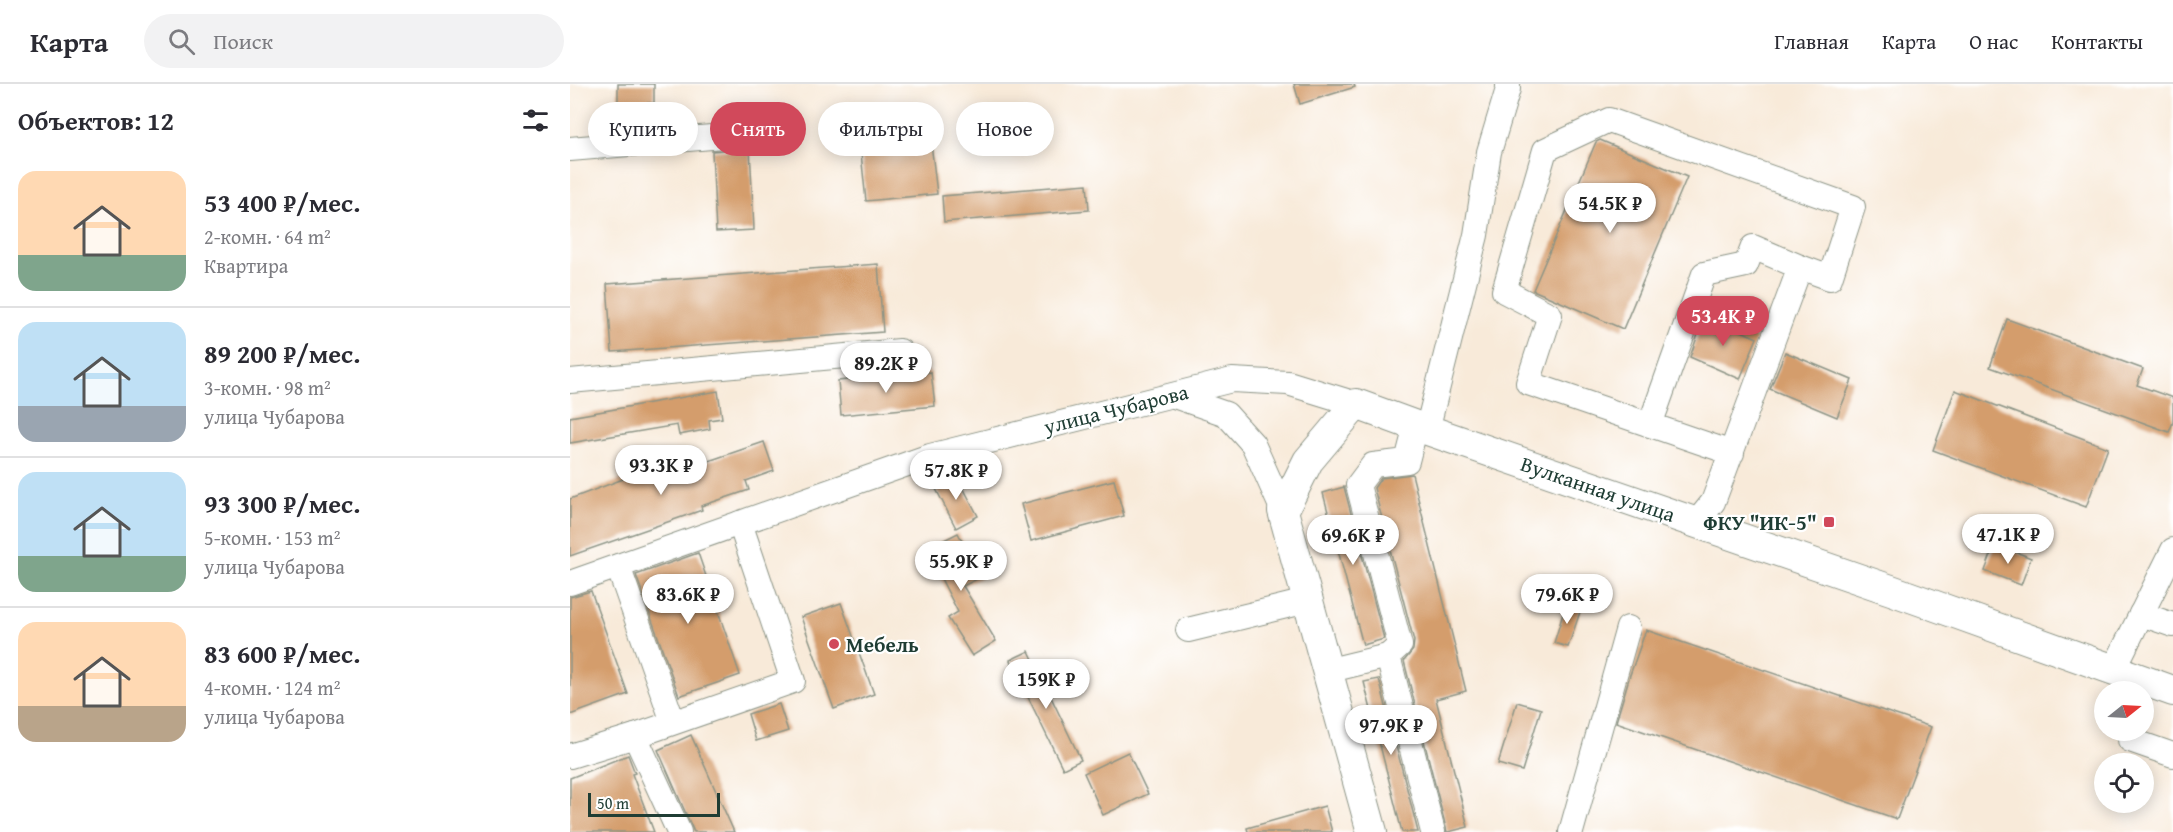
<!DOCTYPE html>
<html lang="ru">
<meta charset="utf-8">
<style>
body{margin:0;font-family:"Gentium Book Plus",serif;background:#f2f2f3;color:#2b2b33;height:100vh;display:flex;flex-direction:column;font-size:22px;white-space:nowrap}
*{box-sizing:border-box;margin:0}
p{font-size:20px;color:#7c7c81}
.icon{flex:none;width:33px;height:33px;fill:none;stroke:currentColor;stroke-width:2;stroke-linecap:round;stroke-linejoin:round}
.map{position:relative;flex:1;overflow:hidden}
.side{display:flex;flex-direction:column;background:#fff;width:570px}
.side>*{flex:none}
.banner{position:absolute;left:18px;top:18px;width:570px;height:54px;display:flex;gap:12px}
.needle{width:39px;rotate:72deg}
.fabs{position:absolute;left:1524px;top:597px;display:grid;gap:12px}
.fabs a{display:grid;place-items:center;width:60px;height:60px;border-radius:50%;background:#fff;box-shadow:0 3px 15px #0003;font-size:30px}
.scale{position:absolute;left:18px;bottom:15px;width:132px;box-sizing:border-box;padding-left:6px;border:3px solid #1f3d34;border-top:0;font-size:16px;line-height:21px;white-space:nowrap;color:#1f3d34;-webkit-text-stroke:4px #fff;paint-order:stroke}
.price{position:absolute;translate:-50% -51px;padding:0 14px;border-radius:21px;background:#fff;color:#222;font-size:20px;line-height:39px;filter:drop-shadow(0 2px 3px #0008)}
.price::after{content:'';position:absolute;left:50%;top:36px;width:18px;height:14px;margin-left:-9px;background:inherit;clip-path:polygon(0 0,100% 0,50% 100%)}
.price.on{background:#d1495b;color:#fff}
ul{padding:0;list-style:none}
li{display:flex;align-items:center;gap:18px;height:150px;padding:0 18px}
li+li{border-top:2px solid #e1e1e2}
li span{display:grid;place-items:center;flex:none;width:168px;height:120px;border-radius:18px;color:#555}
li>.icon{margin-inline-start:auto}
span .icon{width:72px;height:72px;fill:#fffc;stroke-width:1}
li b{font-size:26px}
h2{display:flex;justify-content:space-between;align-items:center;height:72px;padding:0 18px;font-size:26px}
.chip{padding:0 21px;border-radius:27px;background:#fff;box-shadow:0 3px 15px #0003;font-size:21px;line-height:54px}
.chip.on{background:#d1495b;color:#fff}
header{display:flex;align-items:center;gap:36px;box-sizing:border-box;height:84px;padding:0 30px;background:#fff;border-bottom:2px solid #e1e1e2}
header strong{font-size:28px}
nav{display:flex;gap:33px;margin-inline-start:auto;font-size:21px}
.search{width:420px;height:54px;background:#f2f2f3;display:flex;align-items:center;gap:15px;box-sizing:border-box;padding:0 21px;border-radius:33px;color:#7c7c81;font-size:22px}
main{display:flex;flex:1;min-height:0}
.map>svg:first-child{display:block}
</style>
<header>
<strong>Карта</strong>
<div class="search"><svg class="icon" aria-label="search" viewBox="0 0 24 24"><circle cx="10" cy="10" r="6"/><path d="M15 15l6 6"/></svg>Поиск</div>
<nav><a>Главная</a><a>Карта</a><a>О нас</a><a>Контакты</a></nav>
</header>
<main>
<section class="side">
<h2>Объектов: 12<svg class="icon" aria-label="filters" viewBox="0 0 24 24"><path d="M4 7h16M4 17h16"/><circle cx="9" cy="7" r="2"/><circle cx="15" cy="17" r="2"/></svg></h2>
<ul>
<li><span style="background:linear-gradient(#ffd9b3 70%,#7fa58c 0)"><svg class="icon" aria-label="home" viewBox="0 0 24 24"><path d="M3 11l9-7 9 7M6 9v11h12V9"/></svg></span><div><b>53 400 ₽/мес.</b><p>2-комн. · 64 m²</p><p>Квартира</p></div></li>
<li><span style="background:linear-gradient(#bfe0f5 70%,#9aa5b1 0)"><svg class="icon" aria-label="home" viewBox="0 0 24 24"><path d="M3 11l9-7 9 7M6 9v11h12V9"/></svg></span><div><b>89 200 ₽/мес.</b><p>3-комн. · 98 m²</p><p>улица Чубарова</p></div></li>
<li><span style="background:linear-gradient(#bfe0f5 70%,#7fa58c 0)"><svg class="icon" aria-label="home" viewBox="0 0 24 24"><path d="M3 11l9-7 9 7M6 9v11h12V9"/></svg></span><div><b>93 300 ₽/мес.</b><p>5-комн. · 153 m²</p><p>улица Чубарова</p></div></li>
<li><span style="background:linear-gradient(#ffd9b3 70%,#b9a48a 0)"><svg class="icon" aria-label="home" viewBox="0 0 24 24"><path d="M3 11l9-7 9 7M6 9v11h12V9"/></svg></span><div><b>83 600 ₽/мес.</b><p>4-комн. · 124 m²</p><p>улица Чубарова</p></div></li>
</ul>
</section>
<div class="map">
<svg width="1603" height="748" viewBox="0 0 1603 748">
<rect width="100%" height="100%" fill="#fff"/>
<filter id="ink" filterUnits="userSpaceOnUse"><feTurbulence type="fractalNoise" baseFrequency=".0167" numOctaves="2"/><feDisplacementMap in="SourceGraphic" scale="12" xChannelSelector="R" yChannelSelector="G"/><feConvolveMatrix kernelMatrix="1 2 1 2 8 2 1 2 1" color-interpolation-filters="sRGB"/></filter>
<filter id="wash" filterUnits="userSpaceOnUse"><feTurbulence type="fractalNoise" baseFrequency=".008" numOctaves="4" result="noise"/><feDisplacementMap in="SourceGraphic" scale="24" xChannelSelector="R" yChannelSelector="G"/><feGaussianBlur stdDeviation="1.35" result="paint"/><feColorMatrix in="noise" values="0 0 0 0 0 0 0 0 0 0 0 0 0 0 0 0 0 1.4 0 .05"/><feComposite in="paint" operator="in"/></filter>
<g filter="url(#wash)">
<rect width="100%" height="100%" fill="#f8ead9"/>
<g id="blocks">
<g fill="#d49d6c">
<rect x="48" y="0" width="36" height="19"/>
<path d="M 724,0 L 784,0 L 785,3 L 730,20 Z"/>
<path d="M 359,42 L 367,110 L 296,117 L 289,50 Z"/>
<path d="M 1030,56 L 1117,93 L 1053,245 L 963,206 L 1026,58 Z"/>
<path d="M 180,64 L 184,146 L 146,148 L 142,67 Z"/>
<path d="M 517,100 L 519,126 L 374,138 L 372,112 Z"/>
<path d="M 308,180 L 313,248 L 42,268 L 37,200 Z"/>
<path d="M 1135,231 L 1187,254 L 1170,295 L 1120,273 Z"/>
<path d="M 1437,235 L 1573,285 L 1567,301 L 1603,314 L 1603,338 L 1599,348 L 1420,283 Z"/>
<path d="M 1215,268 L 1282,296 L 1267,333 L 1200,305 Z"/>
<path d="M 361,288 L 365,322 L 271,331 L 268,297 Z"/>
<path d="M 1385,306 L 1538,364 L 1516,423 L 1363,366 Z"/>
<path d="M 148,307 L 152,334 L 139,336 L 140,345 L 109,351 L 107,341 L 0,359 L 0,333 Z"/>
<path d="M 194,358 L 204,387 L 176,397 L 179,406 L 131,422 L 132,426 L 0,472 L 0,415 L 114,372 L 118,384 Z"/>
<path d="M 386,390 L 408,432 L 386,444 L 364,401 Z"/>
<path d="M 842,390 L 896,607 L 866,615 L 898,743 L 878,748 L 877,748 L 834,577 L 843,566 L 844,557 L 804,404 L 811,394 Z"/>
<path d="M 544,396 L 554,432 L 461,457 L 451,420 Z"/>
<path d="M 774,403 L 814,555 L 793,561 L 753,409 Z"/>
<path d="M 388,449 L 411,493 L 393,502 L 426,557 L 402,572 L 378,534 L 388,528 L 356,465 Z"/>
<path d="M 1425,460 L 1461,474 L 1451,501 L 1415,487 Z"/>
<path d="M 128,469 L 170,591 L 109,612 L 66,491 Z"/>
<path d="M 21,507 L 58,610 L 0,631 L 0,513 Z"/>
<path d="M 271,519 L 304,610 L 264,625 L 231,533 Z"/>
<path d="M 996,520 L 1011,525 L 998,563 L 984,559 Z"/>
<path d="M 1076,546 L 1361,643 L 1327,735 L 1046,638 L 1060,591 Z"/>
<path d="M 459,567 L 511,676 L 493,685 L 440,576 Z"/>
<path d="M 809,595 L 848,748 L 832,748 L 794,598 Z"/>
<path d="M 947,618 L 971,625 L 952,687 L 928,680 Z"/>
<path d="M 209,620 L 218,647 L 186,657 L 178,630 Z"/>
<path d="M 121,651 L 164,748 L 124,748 L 88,666 Z"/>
<path d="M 558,668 L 578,710 L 533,731 L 514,689 Z"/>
<path d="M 58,671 L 65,689 L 62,690 L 84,748 L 0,748 L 0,694 Z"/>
<path d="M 755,722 L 762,748 L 678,748 L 677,744 Z"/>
</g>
</g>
</g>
<g filter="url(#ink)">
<use href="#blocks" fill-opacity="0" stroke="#8c9486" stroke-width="1.5"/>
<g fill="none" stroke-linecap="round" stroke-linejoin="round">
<defs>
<g id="minor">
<path d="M 0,65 L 177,50"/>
<path d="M 0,297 L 330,267"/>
<path d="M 604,312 L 656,330 L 683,360 L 713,427"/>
<path d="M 1080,341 L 1134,190 L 1176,181 L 1183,163 L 1230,183"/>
<path d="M 846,342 L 837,377 L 803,381 L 788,401 L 830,561 L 818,572 L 863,748"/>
<path d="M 857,346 L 906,151 L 919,68 L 938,5 L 938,0"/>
<path d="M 1126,439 L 1143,418 L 1230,183 L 1260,194 L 1283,123 L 1039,36 L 975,66 L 934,207 L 980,231 L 958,299 L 1162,369"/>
<path d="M 48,482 L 103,638"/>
<path d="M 0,499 L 360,372 L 662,296 L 718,299 L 786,320"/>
<path d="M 1571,530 L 1603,541"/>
<path d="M 618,546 L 737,517"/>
<path d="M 1544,585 L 1603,466"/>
<path d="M 756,587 L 818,572"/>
<path d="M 1560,646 L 1560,656 L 1603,671"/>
<path d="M 65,652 L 223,597 L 170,439"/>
<path d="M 0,672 L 65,652 L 109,748"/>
<path d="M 1001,748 L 1058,544"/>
</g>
<path id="major" d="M 802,748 L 713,427 L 738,377 L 786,320 L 846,342 L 1321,506 L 1603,607"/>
</defs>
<use href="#minor" stroke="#8c9486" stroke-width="26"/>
<use href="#major" stroke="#8c9486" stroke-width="32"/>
<use href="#minor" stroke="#fff" stroke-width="24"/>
<use href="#major" stroke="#fff" stroke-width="30"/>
</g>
</g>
<g fill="#d1495b" stroke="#fff" stroke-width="2">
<rect x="1253" y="432" width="12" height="12" rx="3"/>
<circle cx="264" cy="560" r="6"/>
</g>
<g text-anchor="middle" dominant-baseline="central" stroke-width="4.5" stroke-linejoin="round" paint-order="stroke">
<g font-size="21" fill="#1f3d34" stroke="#fff">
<text transform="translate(546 325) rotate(-14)">улица Чубарова</text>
<text transform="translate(1028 405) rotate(19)">Вулканная улица</text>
</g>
<g font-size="21" font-weight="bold" fill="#1f3d34" stroke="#fff" text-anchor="end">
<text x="1247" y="438">ФКУ "ИК-5"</text>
<text x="276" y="560" text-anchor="start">Мебель</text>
</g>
</g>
</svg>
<div class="fabs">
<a><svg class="needle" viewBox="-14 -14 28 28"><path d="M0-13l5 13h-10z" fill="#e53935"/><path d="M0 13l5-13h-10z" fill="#7c7c81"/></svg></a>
<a><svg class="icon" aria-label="locate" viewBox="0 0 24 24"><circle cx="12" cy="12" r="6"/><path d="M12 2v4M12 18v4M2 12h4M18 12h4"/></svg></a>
</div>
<div class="scale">50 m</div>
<b class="price" style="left:1040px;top:150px">54.5K ₽</b>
<b class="price on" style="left:1153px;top:263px">53.4K ₽</b>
<b class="price" style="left:316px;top:310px">89.2K ₽</b>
<b class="price" style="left:91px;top:412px">93.3K ₽</b>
<b class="price" style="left:386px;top:417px">57.8K ₽</b>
<b class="price" style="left:1438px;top:481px">47.1K ₽</b>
<b class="price" style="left:783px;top:482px">69.6K ₽</b>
<b class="price" style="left:391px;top:508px">55.9K ₽</b>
<b class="price" style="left:118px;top:541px">83.6K ₽</b>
<b class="price" style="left:997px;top:541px">79.6K ₽</b>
<b class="price" style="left:476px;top:626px">159K ₽</b>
<b class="price" style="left:821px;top:672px">97.9K ₽</b>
<div class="banner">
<a class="chip">Купить</a>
<a class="chip on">Снять</a>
<a class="chip">Фильтры</a>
<a class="chip">Новое</a>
</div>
</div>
</main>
